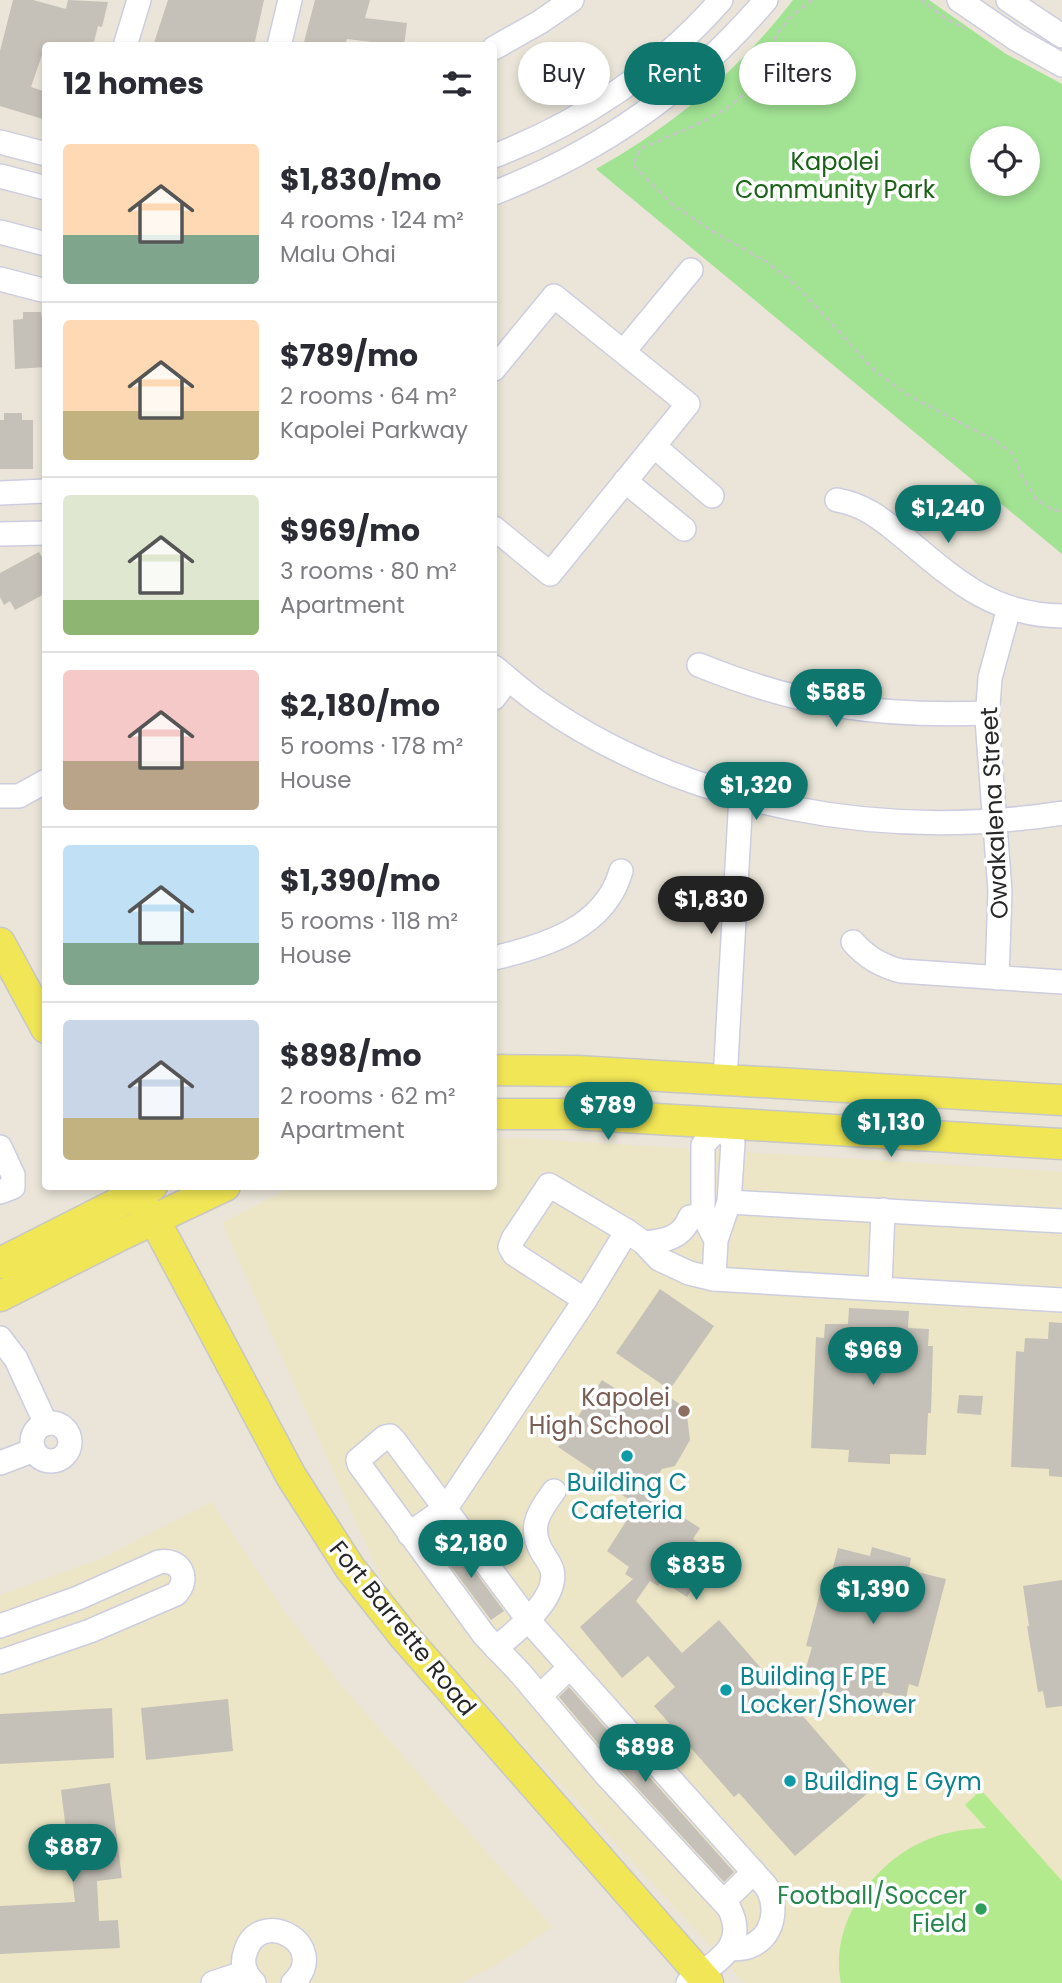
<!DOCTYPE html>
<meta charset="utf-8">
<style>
body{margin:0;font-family:Poppins,sans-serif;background:#f7f7f7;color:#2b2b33;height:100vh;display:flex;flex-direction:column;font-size:26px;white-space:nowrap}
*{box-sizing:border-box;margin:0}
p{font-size:23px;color:#7c7c81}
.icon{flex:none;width:38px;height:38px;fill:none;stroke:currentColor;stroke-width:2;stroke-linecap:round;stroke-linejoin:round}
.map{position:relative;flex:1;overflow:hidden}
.side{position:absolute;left:42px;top:42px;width:455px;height:1148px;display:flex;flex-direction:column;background:#fff;border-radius:7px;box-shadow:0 4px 10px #0003}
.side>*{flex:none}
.guide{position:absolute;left:518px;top:42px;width:438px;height:63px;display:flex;gap:14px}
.buttons{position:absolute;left:970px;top:126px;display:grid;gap:14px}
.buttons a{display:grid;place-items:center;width:70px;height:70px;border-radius:50%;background:#fff;box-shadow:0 4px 10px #0003;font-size:35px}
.price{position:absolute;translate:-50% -60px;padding:0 16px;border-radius:24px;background:#0f766e;color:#fff;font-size:23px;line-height:46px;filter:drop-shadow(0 2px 4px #0008)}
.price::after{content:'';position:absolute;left:50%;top:42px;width:21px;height:16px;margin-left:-10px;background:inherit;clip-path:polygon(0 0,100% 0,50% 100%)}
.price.selected{background:#222;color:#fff}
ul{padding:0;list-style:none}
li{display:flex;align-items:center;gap:21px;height:175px;padding:0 21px}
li+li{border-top:2px solid #e1e1e2}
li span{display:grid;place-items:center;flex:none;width:196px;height:140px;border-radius:7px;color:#555}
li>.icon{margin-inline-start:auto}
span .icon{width:84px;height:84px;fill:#fffc;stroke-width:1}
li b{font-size:30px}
h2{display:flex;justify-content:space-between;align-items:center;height:84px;padding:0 21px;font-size:30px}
.tag{padding:0 24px;border-radius:32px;background:#fff;box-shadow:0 4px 10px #0003;font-size:24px;line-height:63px}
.tag.selected{background:#0f766e;color:#fff}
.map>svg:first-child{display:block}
</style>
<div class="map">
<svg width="1062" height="1983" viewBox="0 0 1062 1983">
<rect width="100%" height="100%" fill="#eae5d8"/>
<g fill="#ece6c6">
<path d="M 521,1138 L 1062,1172 L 1062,1983 L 744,1983 L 390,1598 L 222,1223 L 292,1187 L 494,1186 L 494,1139 Z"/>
<path d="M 211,1502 L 285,1612 L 340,1684 L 552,1927 L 498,1964 L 461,1983 L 0,1983 L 0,1595 L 100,1559 Z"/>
</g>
<path fill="#a1e293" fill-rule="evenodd" d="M 793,0 L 929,0 L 1006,54 L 1062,84 L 1062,554 L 596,169 C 672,127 740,69 793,0 ZM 982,138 L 1027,138 L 1027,184 L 982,184 Z"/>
<path fill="#b4ea8e" d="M 981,1790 L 1062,1881 L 1062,1983 L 841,1983 C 829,1926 871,1865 922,1842 C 943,1832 964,1829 986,1828 L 965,1805 Z"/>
<g fill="#c5c1b8">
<path d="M 13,0 L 33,0 L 66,9 L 68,0 L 108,2 L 102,27 L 98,26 L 93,46 L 45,46 L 31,87 L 46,92 L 46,120 L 0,106 L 0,51 Z"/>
<path d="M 168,0 L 264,0 L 254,46 L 153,46 Z"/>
<path d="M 315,0 L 370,0 L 365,18 L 407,23 L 404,46 L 347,39 L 345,46 L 303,46 Z"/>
<path d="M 23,312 L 41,312 L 42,319 L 46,318 L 46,367 L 15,369 L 13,320 L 23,319 Z"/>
<path d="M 4,413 L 22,413 L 22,420 L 33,420 L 33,469 L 0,469 L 0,420 L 4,420 Z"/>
<path d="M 39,552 L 46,564 L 46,593 L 15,610 L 10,601 L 4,605 L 0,597 L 0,573 Z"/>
<path d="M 660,1289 L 714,1326 L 666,1395 L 686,1408 L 690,1440 L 675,1466 L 662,1469 L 654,1481 L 657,1501 L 700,1528 L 693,1539 L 716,1554 L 687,1597 L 662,1581 L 658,1586 L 650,1581 L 636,1601 L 682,1653 L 719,1620 L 869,1792 L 795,1856 L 739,1793 L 734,1797 L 654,1706 L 675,1687 L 648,1656 L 622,1678 L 580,1627 L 633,1579 L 625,1574 L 629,1567 L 607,1551 L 637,1504 L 590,1476 L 594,1471 L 558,1447 L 602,1380 L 627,1396 L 667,1388 L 616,1353 Z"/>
<path d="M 849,1308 L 909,1311 L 908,1328 L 929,1329 L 928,1346 L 933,1346 L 931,1413 L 928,1413 L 926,1455 L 890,1454 L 890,1464 L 848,1462 L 849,1450 L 811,1448 L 816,1337 L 824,1338 L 825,1324 L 848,1324 Z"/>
<path d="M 1049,1322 L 1062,1323 L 1062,1477 L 1049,1476 L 1049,1469 L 1011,1467 L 1016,1351 L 1024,1352 L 1025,1338 L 1048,1339 Z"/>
<path d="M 959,1395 L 983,1396 L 981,1415 L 957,1413 Z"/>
<path d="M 451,1539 L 504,1611 L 491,1620 L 438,1549 Z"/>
<path d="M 872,1547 L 911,1558 L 909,1570 L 946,1579 L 918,1687 L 909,1684 L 906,1698 L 883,1692 L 879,1708 L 821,1693 L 825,1676 L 805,1671 L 812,1647 L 806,1646 L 823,1581 L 829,1583 L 838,1548 L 870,1556 Z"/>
<path d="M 1062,1580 L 1062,1706 L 1046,1708 L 1043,1691 L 1038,1692 L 1027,1626 L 1029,1626 L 1023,1586 Z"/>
<path d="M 569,1687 L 734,1872 L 724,1882 L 617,1766 L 559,1697 Z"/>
<path d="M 228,1699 L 233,1751 L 146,1760 L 141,1708 Z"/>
<path d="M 112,1708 L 114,1758 L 0,1764 L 0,1714 Z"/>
<path d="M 110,1783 L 122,1878 L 97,1881 L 99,1921 L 118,1920 L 120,1948 L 0,1954 L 0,1906 L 75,1902 L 61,1790 Z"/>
</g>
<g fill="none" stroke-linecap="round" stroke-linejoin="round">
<defs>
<g id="minor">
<path d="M 959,0 L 1016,39 L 1062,65"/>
<path d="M 1008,0 L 1062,36"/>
<path d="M 125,46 L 139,0"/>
<path d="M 279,46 L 290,0"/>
<path d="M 494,48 L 540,22 L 572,0"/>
<path d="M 0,142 L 46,154"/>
<path d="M 494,156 C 580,123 660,70 721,0"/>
<path d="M 0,176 L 46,188"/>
<path d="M 494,193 C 603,150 689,90 766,0"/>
<path d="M 0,232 L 46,244"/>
<path d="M 0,279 L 46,291"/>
<path d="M 624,351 L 691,270"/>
<path d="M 494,369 L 554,296 L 688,404 L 550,574 L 494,528"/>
<path d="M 654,446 L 712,496"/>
<path d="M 625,481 L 684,529"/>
<path d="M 0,493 L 46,491"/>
<path d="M 837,500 C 866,505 884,521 906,539 C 956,581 993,615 1062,616"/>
<path d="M 0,534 L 46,533"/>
<path d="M 699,665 C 800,706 879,717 987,713"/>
<path d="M 494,667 C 509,679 523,692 539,703 C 689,808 884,841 1062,813"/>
<path d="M 494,698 L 508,679"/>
<path d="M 0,796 L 19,796 L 46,781"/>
<path d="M 853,942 C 866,957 881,966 901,971 L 1062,982"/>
<path d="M 494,958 C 545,946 605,928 621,871"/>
<path d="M 997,978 L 1000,891 L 987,720 L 990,678 L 1009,608"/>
<path d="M 725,1080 L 741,796"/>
<path d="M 0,1147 L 13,1175 L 13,1187 L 0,1192"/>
<path d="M 729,1202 L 1062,1221"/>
<path d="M 644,1243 C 665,1241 682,1238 690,1217 L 703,1215"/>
<path d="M 714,1279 L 716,1240 L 729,1202 L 733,1143 L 723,1123 L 703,1145 L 703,1215 L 716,1240"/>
<path d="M 880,1288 L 883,1210"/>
<path d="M 585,1300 L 514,1254 L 510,1247 L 513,1239 L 549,1185 L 627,1231 L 644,1243 L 659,1259 L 689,1273 L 714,1279 L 1062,1300"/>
<path d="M 0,1338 L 16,1359 L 46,1424"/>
<circle cx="51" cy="1442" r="19"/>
<path d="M 0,1463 L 34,1450"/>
<path d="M 409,1534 L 446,1508 L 585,1300 L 627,1231"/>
<path d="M 0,1626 L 78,1598 L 159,1562 C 180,1558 191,1578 176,1594 L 90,1631 L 0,1662"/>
<path d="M 496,1648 C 515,1632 559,1599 552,1570 C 550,1563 544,1556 541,1550 C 528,1526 540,1510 554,1491"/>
<path d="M 540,1696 L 570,1667"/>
<path d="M 724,1901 L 754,1872"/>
<path d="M 213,1983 L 246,1972"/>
<path d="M 254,1983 C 246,1975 241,1965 245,1953 C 259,1904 332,1945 293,1983"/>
<path d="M 688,1983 C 715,1962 749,1947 729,1908 L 606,1775 L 521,1674 L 484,1635 L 359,1464 L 358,1460 L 385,1437 L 390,1436 L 394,1440 L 529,1621 L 766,1886 C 779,1907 774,1938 748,1947 C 744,1949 736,1948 731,1949"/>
</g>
<g id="major">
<path d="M 0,943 L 46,1028"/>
<path d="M 494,1070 L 577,1071 L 1062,1100"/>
<path d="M 494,1114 L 575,1114 L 1062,1144"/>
<path d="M 130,1186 L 161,1232 L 291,1476 L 350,1568 L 403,1635 L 708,1983"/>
<path d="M 0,1263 L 152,1186"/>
<path d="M 0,1296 L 119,1236 L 225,1186"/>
</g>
</defs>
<use href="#minor" stroke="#cdcde0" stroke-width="26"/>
<use href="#major" stroke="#c7c7c7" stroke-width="33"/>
<g stroke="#c7c7c7" stroke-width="2.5" stroke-dasharray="5 3.5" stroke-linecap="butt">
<path d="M 812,0 C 796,12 781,24 773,43 C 768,54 764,67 758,77 C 732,116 681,130 640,149 L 633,165 L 673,205 L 712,231 L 767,262 L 797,286 L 875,371 L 906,394 L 997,442 L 1012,453 L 1022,476 L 1036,499 L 1053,510 L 1062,511"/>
<path d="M 921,0 L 945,18 L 965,29"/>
</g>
<use href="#minor" stroke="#fff" stroke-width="23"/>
<use href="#major" stroke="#f1e656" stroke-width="30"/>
</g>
<circle fill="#8d6e63" stroke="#fff" stroke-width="2.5" cx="684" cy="1411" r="7"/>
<g fill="#0f9aa8" stroke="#fff" stroke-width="2.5">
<circle cx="627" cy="1456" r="7"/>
<circle cx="726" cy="1690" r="7"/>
<circle cx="790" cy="1781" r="7"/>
</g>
<circle fill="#2e9e5b" stroke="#fff" stroke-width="2.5" cx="981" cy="1909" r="7"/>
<g text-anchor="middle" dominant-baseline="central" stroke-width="7" stroke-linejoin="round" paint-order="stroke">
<g font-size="24" fill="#1b6218" stroke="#fff">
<text x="835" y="161">Kapolei<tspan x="835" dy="28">Community Park</tspan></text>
</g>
<g font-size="24" fill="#272727" stroke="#fff">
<text transform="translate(994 813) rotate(-93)">Owakalena Street</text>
<text transform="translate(403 1628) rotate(51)">Fort Barrette Road</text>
</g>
<g font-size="24" fill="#785e54" stroke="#fff" text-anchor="end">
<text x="670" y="1397">Kapolei<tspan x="670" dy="28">High School</tspan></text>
</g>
<g font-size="24" fill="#0d838f" stroke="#fff" text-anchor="start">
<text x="627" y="1482" text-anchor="middle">Building C<tspan x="627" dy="28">Cafeteria</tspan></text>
<text x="740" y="1676">Building F PE<tspan x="740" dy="28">Locker/Shower</tspan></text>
<text x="804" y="1781">Building E Gym</text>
</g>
<g font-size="24" fill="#27864d" stroke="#fff" text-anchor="end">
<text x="967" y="1895">Football/Soccer<tspan x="967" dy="28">Field</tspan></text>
</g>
</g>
</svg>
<div class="buttons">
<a><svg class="icon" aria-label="locate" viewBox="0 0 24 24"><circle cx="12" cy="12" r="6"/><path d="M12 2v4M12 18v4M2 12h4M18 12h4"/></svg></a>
</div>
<b class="price" style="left:948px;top:545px">$1,240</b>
<b class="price" style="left:836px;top:729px">$585</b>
<b class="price" style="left:756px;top:822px">$1,320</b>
<b class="price selected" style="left:711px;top:936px">$1,830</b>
<b class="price" style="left:608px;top:1142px">$789</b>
<b class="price" style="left:891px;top:1159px">$1,130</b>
<b class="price" style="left:873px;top:1387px">$969</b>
<b class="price" style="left:471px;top:1580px">$2,180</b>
<b class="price" style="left:696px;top:1602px">$835</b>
<b class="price" style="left:873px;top:1626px">$1,390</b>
<b class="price" style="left:645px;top:1784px">$898</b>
<b class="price" style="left:73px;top:1884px">$887</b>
<div class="guide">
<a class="tag">Buy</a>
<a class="tag selected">Rent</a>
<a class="tag">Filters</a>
</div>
<section class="side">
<h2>12 homes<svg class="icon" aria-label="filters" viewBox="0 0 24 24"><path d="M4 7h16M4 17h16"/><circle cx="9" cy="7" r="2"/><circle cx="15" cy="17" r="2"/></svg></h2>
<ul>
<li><span style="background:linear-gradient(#ffd9b3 65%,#7fa58c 0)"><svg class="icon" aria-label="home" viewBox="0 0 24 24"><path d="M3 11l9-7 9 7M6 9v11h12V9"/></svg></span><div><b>$1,830/mo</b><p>4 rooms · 124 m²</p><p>Malu Ohai</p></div></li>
<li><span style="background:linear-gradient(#ffd9b3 65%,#c2b280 0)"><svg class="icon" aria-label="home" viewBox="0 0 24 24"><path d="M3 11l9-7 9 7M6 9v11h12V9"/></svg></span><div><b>$789/mo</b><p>2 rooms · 64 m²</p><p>Kapolei Parkway</p></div></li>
<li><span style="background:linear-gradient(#dfe7d0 75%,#8fb573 0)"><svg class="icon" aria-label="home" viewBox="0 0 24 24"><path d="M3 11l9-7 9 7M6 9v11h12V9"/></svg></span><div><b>$969/mo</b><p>3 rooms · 80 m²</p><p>Apartment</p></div></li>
<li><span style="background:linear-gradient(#f6c9c9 65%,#b9a48a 0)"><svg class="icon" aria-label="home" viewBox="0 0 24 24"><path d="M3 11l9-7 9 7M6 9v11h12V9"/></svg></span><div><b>$2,180/mo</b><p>5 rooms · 178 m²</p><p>House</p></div></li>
<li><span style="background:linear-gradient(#bfe0f5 70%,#7fa58c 0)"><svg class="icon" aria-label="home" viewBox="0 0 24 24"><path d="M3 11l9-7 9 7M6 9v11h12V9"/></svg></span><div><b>$1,390/mo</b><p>5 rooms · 118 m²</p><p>House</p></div></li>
<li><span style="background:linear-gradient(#c9d6e8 70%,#c2b280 0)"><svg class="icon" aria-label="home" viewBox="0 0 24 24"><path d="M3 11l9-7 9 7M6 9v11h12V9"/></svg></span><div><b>$898/mo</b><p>2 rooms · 62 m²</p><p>Apartment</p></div></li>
</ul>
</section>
</div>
